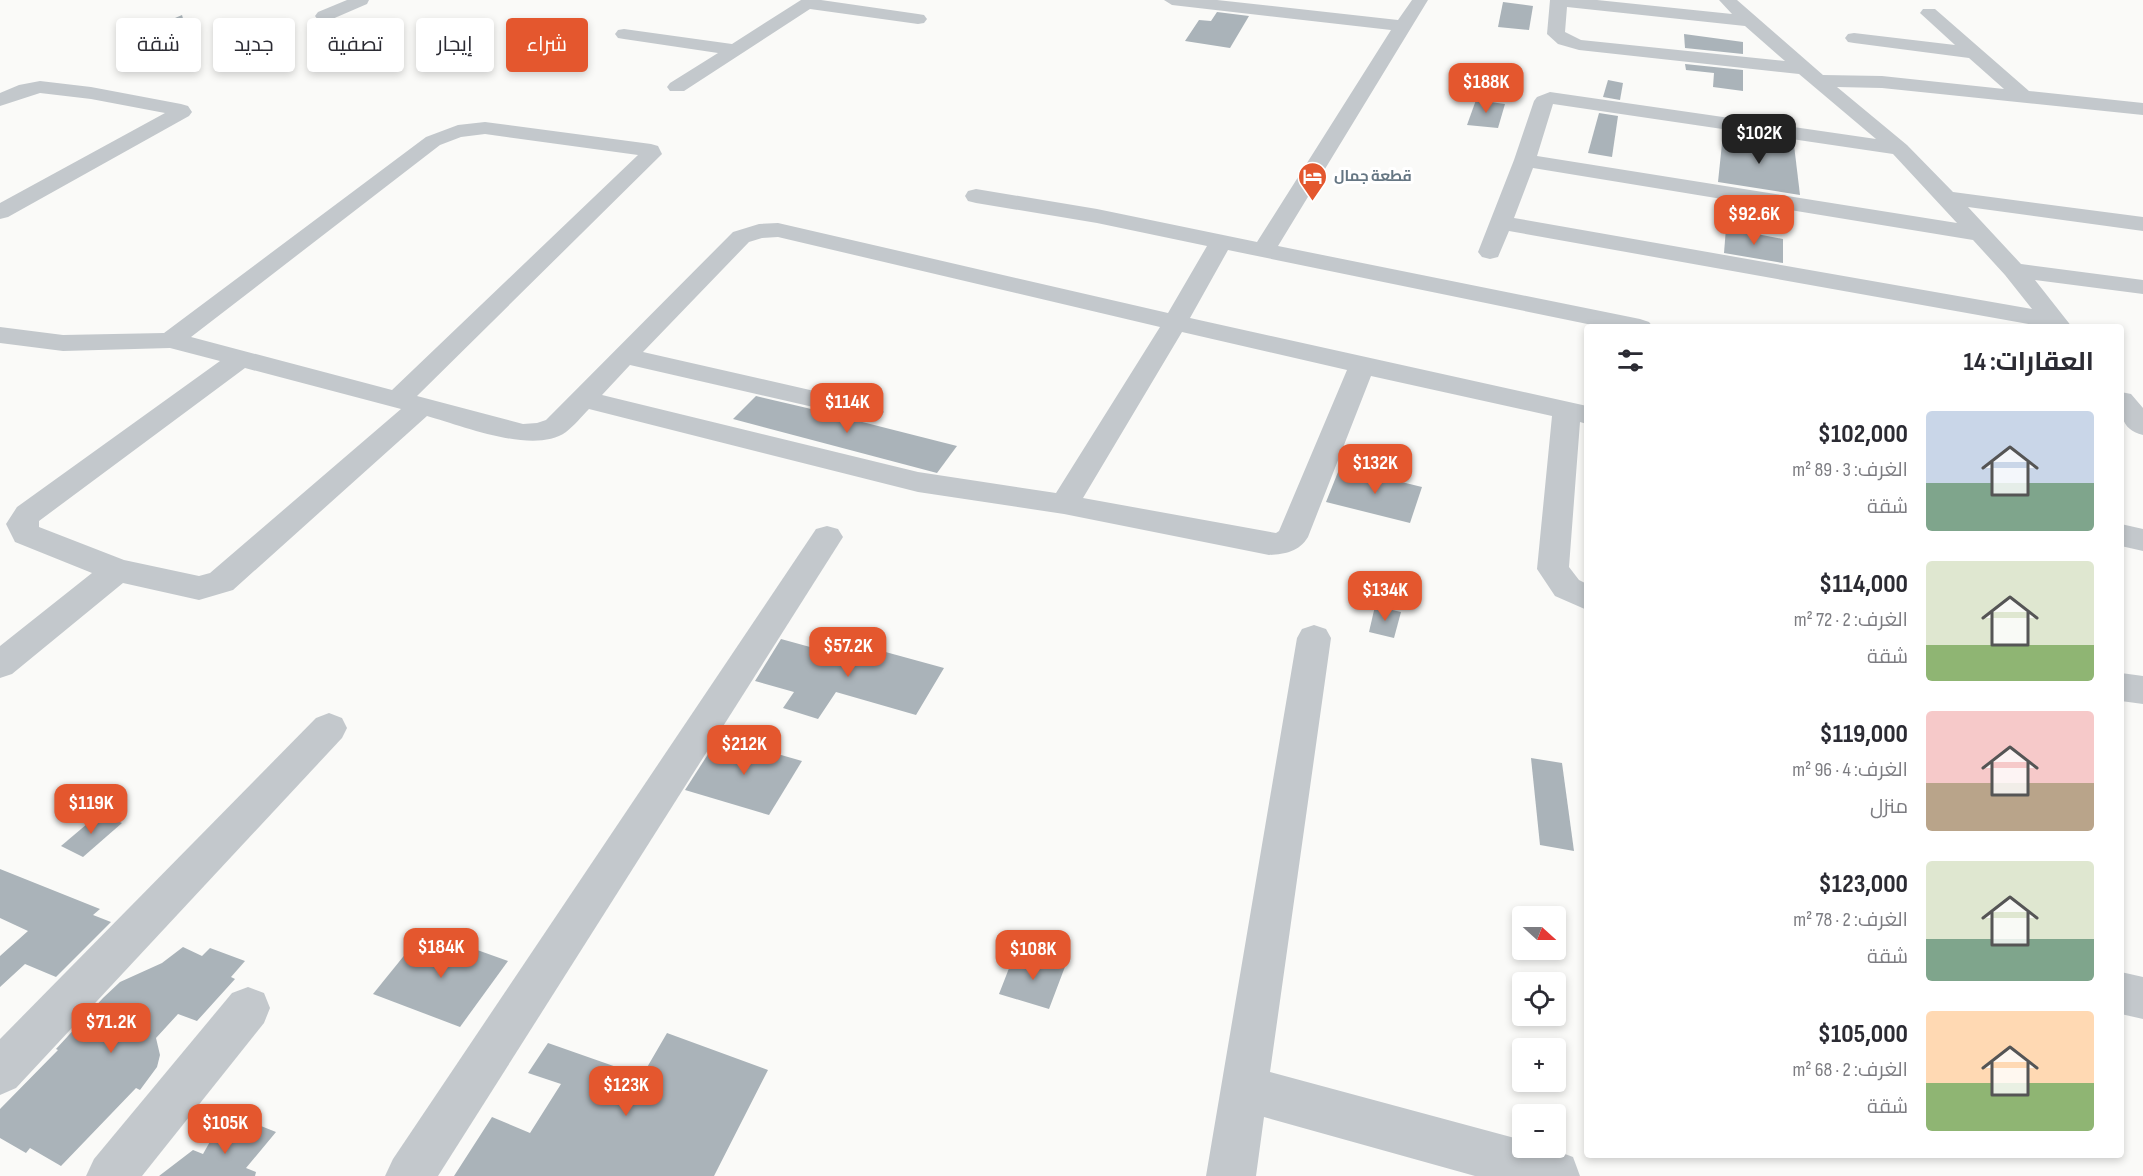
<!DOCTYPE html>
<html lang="ar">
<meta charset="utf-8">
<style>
body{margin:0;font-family:"Sofia Sans Condensed",Cairo,sans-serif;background:#f2f2f3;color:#2b2b33;direction:rtl;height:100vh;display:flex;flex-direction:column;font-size:22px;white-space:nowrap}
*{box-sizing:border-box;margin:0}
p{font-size:20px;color:#7c7c81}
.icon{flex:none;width:33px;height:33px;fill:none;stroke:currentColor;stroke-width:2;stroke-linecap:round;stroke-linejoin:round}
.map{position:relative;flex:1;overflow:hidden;direction:ltr}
.sheet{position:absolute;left:1584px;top:324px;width:540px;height:834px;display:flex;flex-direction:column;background:#fff;border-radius:6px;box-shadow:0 3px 9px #0003;direction:rtl}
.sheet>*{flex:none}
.hud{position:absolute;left:18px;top:18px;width:570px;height:54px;direction:rtl;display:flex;gap:12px}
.needle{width:39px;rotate:111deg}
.controls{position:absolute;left:1512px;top:906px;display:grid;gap:12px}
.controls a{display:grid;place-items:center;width:54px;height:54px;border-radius:6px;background:#fff;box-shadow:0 3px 9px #0003;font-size:30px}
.price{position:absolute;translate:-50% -51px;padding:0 14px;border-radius:12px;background:#e4572e;color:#fff;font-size:20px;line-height:39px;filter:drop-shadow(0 2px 3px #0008)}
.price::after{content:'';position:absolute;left:50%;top:36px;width:18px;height:14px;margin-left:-9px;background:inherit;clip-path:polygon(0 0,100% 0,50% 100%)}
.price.selected{background:#222;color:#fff}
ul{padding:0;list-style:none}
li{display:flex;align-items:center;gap:18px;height:150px;padding:0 30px}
li span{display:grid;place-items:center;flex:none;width:168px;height:120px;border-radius:6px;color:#555}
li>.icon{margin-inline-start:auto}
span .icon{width:72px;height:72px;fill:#fffc;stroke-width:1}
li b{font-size:26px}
h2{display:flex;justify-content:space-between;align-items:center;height:72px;padding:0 30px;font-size:26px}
.tag{padding:0 21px;border-radius:6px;background:#fff;box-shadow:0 3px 9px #0003;font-size:21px;line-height:54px}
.tag.selected{background:#e4572e;color:#fff}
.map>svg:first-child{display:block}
</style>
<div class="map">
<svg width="2143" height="1176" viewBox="0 0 2143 1176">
<rect width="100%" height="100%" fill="#fafaf8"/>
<g fill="#aab3b9">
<path d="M 1503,2 L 1533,6 L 1529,30 L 1498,27 Z"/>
<path d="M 1217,12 L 1249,16 L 1230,48 L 1185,41 L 1199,20 L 1211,21 Z"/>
<path d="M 182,15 L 186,29 L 186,46 L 164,53 L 156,45 L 154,27 Z"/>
<path d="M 1684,34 L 1743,42 L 1743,54 L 1685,48 Z"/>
<path d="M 1685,64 L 1743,70 L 1743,91 L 1713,87 L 1714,73 L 1686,70 Z"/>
<path d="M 1608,80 L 1623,83 L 1620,100 L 1603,97 Z"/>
<path d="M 1476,100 L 1505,104 L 1498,128 L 1467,125 Z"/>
<path d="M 1599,113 L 1618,116 L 1612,157 L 1588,153 Z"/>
<path d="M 1723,134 L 1794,145 L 1800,195 L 1718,182 Z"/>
<path d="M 1726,228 L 1783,239 L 1783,263 L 1724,253 Z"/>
<path d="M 756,396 L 807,408 L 957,446 L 937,473 L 733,419 Z"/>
<path d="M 1340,467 L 1422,487 L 1410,523 L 1326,502 Z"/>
<path d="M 1375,606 L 1401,612 L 1394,638 L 1369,632 Z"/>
<path d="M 781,639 L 850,658 L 860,645 L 944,668 L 916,715 L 836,692 L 818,719 L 783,708 L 794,692 L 755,681 Z"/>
<path d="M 719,737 L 802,761 L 769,815 L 685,790 Z"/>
<path d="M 1531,758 L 1562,763 L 1574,851 L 1540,845 Z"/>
<path d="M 100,813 L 122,823 L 83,857 L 61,846 Z"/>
<path d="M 0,869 L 100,909 L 93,915 L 111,922 L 56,977 L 25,964 L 0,987 L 0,956 L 28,931 L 0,918 Z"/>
<path d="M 424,931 L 508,961 L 460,1027 L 373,994 Z"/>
<path d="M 183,947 L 202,956 L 210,948 L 245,961 L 231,977 L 235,979 L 197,1021 L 178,1014 L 156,1038 L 160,1055 L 157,1067 L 140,1090 L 136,1088 L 61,1166 L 30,1148 L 26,1153 L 0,1138 L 0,1109 L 58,1050 L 56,1049 L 103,998 L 120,982 L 162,963 Z"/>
<path d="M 1036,955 L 1066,964 L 1049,1009 L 999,994 L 1013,958 L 1033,964 Z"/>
<path d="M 667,1033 L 768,1070 L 714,1176 L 454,1176 L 492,1117 L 530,1133 L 561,1084 L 528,1073 L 548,1043 L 642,1076 Z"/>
<path d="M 251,1122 L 276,1132 L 246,1168 L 256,1172 L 255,1176 L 159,1176 L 193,1150 L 203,1154 L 212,1138 L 221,1133 L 234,1137 Z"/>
</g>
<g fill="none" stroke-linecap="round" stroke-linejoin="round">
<g fill="#c3c8cc" fill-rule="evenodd">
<path d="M 347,0 L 369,0 L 367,4 L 330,20 L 318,20 L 315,16 L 318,12 Z"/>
<path d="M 801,0 L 821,0 L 918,14 L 924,15 L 927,19 L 924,23 L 918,24 L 810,9 L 684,91 L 670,91 L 667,87 L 670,83 L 718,53 L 624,39 L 618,38 L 615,34 L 618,30 L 624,29 L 732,44 Z"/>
<path d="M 1164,0 L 1217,0 L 1398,20 L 1412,0 L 1428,0 L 1278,246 L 1640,319 L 1649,322 L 1653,327 L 1602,327 L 1228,250 L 1190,318 L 1587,406 L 1587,424 L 1580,422 L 1569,567 L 1579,580 L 1587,584 L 1587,610 L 1555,596 L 1537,569 L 1552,416 L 1371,376 L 1308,537 C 1299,552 1285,554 1269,555 L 1064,514 L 918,492 L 589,409 C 582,416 574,426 566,432 C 534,455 463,426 427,416 L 233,590 L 199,600 L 123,583 L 12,674 L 0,678 L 0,646 L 92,573 L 15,542 L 6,524 L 17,507 L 220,361 L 170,348 L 63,351 L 0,343 L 0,327 L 63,335 L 164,333 L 426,137 L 458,125 L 485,122 L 651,144 L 658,146 L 662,154 L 417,396 L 523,424 L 537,423 L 546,420 L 733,232 L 759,224 L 778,223 L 1168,313 L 1207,246 L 1097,223 L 976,203 L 968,201 L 965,196 L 968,191 L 976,189 L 1097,209 L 1257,242 L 1391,30 L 1172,5 ZM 485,134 L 638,155 L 392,390 L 191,337 L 440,145 L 461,137 ZM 778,237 L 1160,327 L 1056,493 L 918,472 L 602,395 L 630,365 L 870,420 L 880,418 L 884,412 L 880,406 L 643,352 L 749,242 L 762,238 ZM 1182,332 L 1347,370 L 1279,531 L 1276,533 L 1083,498 ZM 245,368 L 401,409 L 210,573 L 199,576 L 124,560 L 39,527 L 39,521 Z"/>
<path d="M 1550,0 L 1597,0 L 1732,14 L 1719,0 L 1737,0 L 1823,75 L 1882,76 L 2004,89 L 1969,58 L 1854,43 L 1848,42 L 1845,38 L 1848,34 L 1854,33 L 1955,45 L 1920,13 L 1923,9 L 1935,9 L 2029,91 L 2143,103 L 2143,115 L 1882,88 L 1837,87 L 1907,145 L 1953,192 L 2143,217 L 2143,231 L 1968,207 L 2021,264 L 2143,280 L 2143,294 L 2035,280 L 2072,327 L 2045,327 L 1509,231 L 1498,257 L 1490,259 L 1482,257 L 1478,252 L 1514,160 L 1534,101 L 1537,97 L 1550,92 L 1876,139 L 1799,74 L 1579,50 L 1558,44 L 1547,34 ZM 1567,7 L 1745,26 L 1785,61 L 1581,40 L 1565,32 ZM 1553,104 L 1893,154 L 1957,223 L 1537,156 ZM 1533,168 L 1973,240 L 2005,275 L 2032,309 L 1514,218 Z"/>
<path d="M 40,81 L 91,87 L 181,104 L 188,106 L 192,112 L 189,116 L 8,217 L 0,219 L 0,203 L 165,113 L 91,99 L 40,93 L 0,106 L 0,93 L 19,85 Z"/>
<path d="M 2121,392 L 2131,394 L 2143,408 L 2143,435 C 2119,429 2121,412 2121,392 Z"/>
<path d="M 2121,524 L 2143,529 L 2143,551 L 2121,546 Z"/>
<path d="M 827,526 L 838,529 L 843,537 L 438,1176 L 385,1176 L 393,1159 L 816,529 Z"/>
<path d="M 1314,625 L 1326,629 L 1331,638 L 1270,1072 L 1522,1140 L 1522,1148 L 1549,1148 L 1573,1157 L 1580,1176 L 1475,1176 L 1264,1117 L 1256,1176 L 1206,1176 L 1297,638 L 1302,629 Z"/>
<path d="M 2121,673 L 2143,676 L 2143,704 L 2121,701 Z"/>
<path d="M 329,713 L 342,718 L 347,728 L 342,738 L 16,1088 L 0,1095 L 0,1039 L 316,718 Z"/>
<path d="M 2121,972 L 2143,977 L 2143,1019 L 2121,1014 Z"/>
<path d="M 248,987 L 264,993 L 270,1008 L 264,1023 L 142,1176 L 86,1176 L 94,1159 L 232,993 Z"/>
</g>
</g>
<defs>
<symbol id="hotel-pin" viewBox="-11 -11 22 30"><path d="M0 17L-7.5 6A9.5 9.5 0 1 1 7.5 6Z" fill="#e4572e" stroke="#fff"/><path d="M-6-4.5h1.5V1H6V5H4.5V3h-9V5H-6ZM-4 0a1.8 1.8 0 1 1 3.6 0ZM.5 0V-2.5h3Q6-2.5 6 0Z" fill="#fff"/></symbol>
</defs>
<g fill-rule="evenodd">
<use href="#hotel-pin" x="1296" y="160" width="33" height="45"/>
</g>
<g text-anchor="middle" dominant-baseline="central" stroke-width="6" stroke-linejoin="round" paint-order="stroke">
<g font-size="15" font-weight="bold" fill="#657683" stroke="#fff" text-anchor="start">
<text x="1334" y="176">قطعة جمال</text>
</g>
</g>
</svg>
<div class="controls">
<a><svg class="needle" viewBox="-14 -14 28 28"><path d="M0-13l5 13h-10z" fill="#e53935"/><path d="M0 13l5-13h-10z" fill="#7c7c81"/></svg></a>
<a><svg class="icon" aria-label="locate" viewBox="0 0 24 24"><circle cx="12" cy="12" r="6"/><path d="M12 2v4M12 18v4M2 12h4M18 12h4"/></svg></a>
<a>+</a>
<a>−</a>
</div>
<b class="price" style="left:1486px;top:114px">$188K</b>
<b class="price selected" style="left:1759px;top:165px">$102K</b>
<b class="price" style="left:1754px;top:246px">$92.6K</b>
<b class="price" style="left:847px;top:434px">$114K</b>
<b class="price" style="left:1375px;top:495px">$132K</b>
<b class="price" style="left:1385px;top:622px">$134K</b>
<b class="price" style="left:848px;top:678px">$57.2K</b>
<b class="price" style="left:744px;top:776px">$212K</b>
<b class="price" style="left:91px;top:835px">$119K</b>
<b class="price" style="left:441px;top:979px">$184K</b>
<b class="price" style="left:1033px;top:981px">$108K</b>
<b class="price" style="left:111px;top:1054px">$71.2K</b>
<b class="price" style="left:626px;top:1117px">$123K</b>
<b class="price" style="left:225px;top:1155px">$105K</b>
<div class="hud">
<a class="tag selected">شراء</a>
<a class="tag">إيجار</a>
<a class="tag">تصفية</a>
<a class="tag">جديد</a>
<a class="tag">شقة</a>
</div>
<section class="sheet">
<h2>العقارات: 14<svg class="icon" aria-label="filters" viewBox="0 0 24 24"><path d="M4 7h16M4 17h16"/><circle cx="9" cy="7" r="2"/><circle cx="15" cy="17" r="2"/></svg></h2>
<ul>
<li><span style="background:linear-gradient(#c9d6e8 60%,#7fa58c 0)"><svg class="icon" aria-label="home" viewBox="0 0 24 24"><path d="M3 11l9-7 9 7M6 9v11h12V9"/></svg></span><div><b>$102,000</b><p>الغرف: 3 · 89 m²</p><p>شقة</p></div></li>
<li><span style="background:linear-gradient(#dfe7d0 70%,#8fb573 0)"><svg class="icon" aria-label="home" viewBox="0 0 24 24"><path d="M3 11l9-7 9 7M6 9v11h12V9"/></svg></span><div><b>$114,000</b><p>الغرف: 2 · 72 m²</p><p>شقة</p></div></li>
<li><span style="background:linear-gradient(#f6c9c9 60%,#b9a48a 0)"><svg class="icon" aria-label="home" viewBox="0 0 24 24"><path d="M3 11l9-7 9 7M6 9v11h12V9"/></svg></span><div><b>$119,000</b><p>الغرف: 4 · 96 m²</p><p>منزل</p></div></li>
<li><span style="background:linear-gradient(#dfe7d0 65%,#7fa58c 0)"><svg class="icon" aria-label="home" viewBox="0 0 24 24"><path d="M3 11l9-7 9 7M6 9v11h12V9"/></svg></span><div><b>$123,000</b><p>الغرف: 2 · 78 m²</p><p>شقة</p></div></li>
<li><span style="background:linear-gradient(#ffd9b3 60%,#8fb573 0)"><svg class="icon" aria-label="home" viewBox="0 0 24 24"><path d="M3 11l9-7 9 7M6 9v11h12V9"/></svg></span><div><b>$105,000</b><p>الغرف: 2 · 68 m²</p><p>شقة</p></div></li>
</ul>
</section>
</div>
